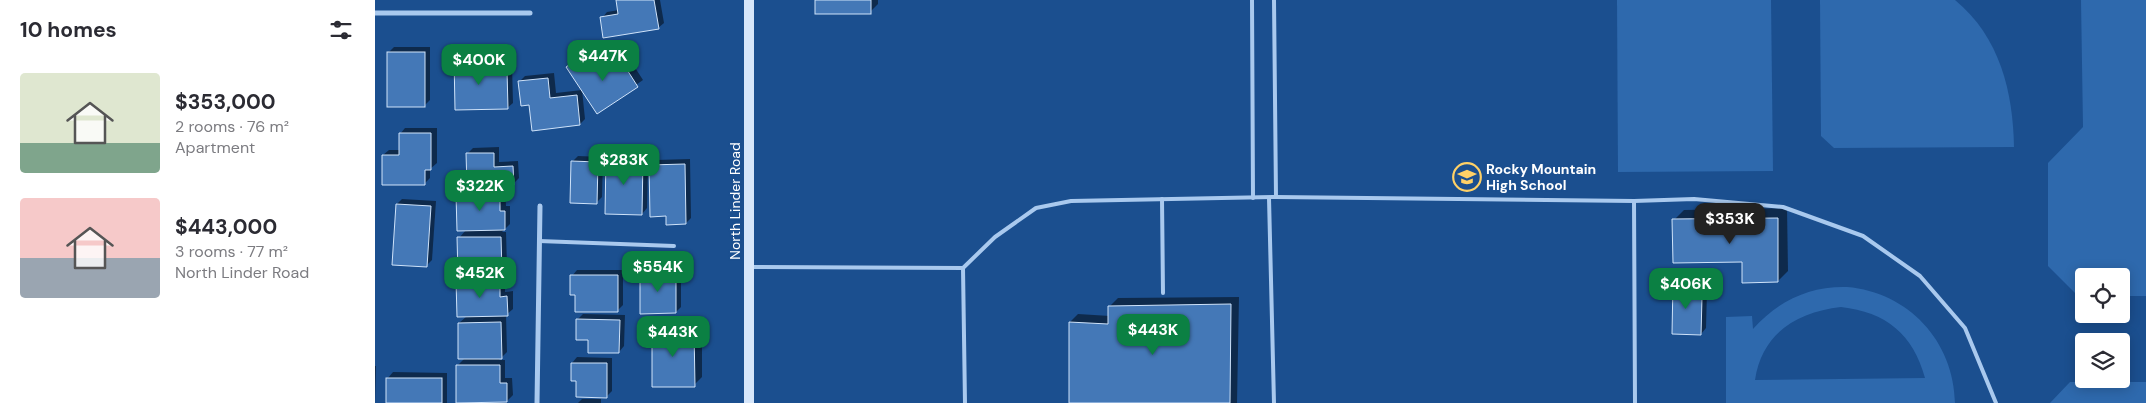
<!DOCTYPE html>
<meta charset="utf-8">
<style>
body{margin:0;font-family:"DM Sans",sans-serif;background:#f2f2f3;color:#2b2b33;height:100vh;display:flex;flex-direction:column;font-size:19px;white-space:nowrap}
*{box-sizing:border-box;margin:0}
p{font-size:16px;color:#7c7c81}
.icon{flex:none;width:28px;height:28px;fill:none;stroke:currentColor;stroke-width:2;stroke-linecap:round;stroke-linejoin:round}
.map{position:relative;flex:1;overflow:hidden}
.side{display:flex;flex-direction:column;background:#fff;width:375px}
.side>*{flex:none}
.fabs{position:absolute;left:1700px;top:268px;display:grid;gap:10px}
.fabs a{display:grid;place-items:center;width:55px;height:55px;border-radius:5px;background:#fff;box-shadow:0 2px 12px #0003;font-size:25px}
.price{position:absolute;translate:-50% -42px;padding:0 11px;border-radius:10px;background:#0b8043;color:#fff;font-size:16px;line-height:32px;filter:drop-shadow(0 1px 2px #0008)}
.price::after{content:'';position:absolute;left:50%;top:30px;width:15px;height:11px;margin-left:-8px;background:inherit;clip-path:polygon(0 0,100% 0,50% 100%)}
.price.active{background:#222;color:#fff}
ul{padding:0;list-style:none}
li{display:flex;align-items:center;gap:15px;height:125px;padding:0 20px}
li span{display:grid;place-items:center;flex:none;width:140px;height:100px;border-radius:5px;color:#555}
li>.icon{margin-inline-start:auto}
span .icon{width:60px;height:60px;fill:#fffc;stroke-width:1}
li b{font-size:21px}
h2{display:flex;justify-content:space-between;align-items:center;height:60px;padding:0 20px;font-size:21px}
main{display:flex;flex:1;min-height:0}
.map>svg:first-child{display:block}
</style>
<main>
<section class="side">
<h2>10 homes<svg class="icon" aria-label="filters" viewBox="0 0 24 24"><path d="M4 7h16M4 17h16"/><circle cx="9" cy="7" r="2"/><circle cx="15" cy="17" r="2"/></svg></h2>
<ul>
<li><span style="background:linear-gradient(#dfe7d0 70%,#7fa58c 0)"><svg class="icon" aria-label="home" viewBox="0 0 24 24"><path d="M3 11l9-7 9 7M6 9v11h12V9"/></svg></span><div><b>$353,000</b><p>2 rooms · 76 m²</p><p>Apartment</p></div></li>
<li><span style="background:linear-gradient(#f6c9c9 60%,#9aa5b1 0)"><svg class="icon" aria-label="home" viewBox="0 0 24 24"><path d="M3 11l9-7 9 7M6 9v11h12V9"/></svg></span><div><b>$443,000</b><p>3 rooms · 77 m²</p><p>North Linder Road</p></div></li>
</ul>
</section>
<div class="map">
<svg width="1771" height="403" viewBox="0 0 1771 403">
<rect width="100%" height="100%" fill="#1b4f8f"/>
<g fill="#2e69ad" fill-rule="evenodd">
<path d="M 1242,0 L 1396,0 L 1398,171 L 1243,172 Z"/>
<path d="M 1445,0 L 1580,0 C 1625,37 1638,92 1639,147 L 1459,148 L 1446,136 Z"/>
<path d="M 1706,0 L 1771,0 L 1771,296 L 1746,296 L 1746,276 L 1709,276 L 1709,297 L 1704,297 L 1673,266 L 1673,163 L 1708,127 Z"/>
<path d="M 1472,287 C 1533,292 1579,341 1580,403 L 1351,403 L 1351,317 L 1377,316 L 1378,329 C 1403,301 1434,286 1472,287 ZM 1466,307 C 1511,312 1538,334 1550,378 L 1380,380 C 1387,333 1422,312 1466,307 Z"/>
<path d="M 1695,382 L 1771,382 L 1771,403 L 1675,403 Z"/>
</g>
<g fill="#0007">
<path d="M 242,0 L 285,0 L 289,23 L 283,28 L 227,18 L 232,12 L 244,10 Z"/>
<path d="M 440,0 L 503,0 L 503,4 L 495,12 Z"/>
<path d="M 19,47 L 55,47 L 55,100 L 50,105 L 13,53 Z"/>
<path d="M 248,49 L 268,80 L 222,112 L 192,67 L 213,51 L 223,66 Z"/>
<path d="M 114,51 L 114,65 L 137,65 L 138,103 L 132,108 L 80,57 L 86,52 Z"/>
<path d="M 179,73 L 181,93 L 207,90 L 210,119 L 205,124 L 155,104 L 144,82 L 150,76 Z"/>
<path d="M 30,128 L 62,128 L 62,163 L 55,169 L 55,178 L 49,184 L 8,155 L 14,150 L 25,150 L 25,134 Z"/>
<path d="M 124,147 L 124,162 L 143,161 L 144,178 L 138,184 L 92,154 L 98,148 Z"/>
<path d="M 238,152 L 273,152 L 273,168 L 281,160 L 315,159 L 316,218 L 311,223 L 292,215 L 275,168 L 273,168 L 272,208 L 267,214 L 232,157 Z"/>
<path d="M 203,156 L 228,157 L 227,197 L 221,203 L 198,161 Z"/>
<path d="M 130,188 L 131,206 L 135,206 L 135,224 L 127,232 L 131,232 L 132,266 L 127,272 L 84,238 L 91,230 L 82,195 L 88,189 Z"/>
<path d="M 27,199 L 61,201 L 57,260 L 51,266 L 22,204 Z"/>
<path d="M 1412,208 L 1413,271 L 1403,281 L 1299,220 L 1309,210 Z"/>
<path d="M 272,267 L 306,267 L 306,307 L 301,312 L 266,272 Z"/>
<path d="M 202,270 L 248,270 L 248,305 L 242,311 L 201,294 L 197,276 Z"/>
<path d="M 130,274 L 130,292 L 138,291 L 138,309 L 131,315 L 132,352 L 124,360 L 130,360 L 130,378 L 137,378 L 138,395 L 132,401 L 82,366 L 90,358 L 84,323 L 92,316 L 82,281 L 88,275 Z"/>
<path d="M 1305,277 L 1327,278 L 1327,283 L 1319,291 L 1332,291 L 1331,328 L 1326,334 L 1299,283 Z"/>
<path d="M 864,297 L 862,403 L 696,403 L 695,322 L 703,314 L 735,316 L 735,306 L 743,298 Z"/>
<path d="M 208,314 L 250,315 L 249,346 L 244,352 L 214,339 L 202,320 Z"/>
<path d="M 286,322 L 327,322 L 327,377 L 319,385 L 278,331 Z"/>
<path d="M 202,357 L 237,358 L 237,391 L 232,396 L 203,380 L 197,363 Z"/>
<path d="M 0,366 L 1,366 L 0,403 Z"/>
<path d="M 18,372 L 72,373 L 72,403 L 12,403 L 13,378 Z"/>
<path d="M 207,399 L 226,399 L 226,403 L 203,403 Z"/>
</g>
<g fill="#4478b7" stroke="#cfe3fa">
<path d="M 241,0 L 279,0 L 284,29 L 228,38 L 225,17 L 243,14 Z"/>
<rect x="440" y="0" width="56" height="14"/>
<rect x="12" y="52" width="38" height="55"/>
<path d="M 242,54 L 263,87 L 222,114 L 191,67 L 207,56 L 217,70 Z"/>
<path d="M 79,57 L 109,57 L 109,70 L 132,70 L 133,109 L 80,110 Z"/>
<path d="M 173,78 L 175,98 L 202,95 L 205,125 L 157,131 L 154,105 L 146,106 L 143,81 Z"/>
<path d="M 24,133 L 56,133 L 56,170 L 50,170 L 50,185 L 7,185 L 7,155 L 24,155 Z"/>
<path d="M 91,153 L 119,153 L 119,167 L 138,166 L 139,185 L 92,186 Z"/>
<path d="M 231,157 L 268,158 L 267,215 L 230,214 Z"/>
<path d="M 196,161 L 223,162 L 222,204 L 195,203 Z"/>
<path d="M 310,164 L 311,224 L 291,225 L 291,216 L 275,217 L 274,165 Z"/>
<path d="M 125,193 L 125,211 L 130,211 L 130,230 L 82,231 L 81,194 Z"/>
<path d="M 21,204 L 56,206 L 52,267 L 17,265 Z"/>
<path d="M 1403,218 L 1403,282 L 1367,283 L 1367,262 L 1298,263 L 1297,219 Z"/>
<path d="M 82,237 L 126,237 L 127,273 L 83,274 Z"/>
<path d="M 265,272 L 301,272 L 301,313 L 265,314 Z"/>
<path d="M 195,275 L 243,275 L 243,312 L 200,312 L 200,295 L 195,295 Z"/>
<path d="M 125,279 L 125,297 L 132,296 L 133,316 L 82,317 L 81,280 Z"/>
<path d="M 1298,282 L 1322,283 L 1322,290 L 1314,290 L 1314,296 L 1327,297 L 1326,335 L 1297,334 Z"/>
<path d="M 856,304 L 855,403 L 694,403 L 694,322 L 733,324 L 733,306 Z"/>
<path d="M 201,319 L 245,320 L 244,353 L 213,353 L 213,340 L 201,340 Z"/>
<path d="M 126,322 L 127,359 L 83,359 L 83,323 Z"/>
<path d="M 319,329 L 320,387 L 277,387 L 277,330 Z"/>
<path d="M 196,363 L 232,363 L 232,398 L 201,397 L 201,381 L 196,381 Z"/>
<path d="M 81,365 L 125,365 L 125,383 L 132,383 L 132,402 L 81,403 Z"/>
<rect x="11" y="378" width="56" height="25"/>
</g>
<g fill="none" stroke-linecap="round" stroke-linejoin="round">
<g stroke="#a9c9ee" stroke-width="4">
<path d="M 877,0 L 878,198"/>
<path d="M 899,0 L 901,197"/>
<path d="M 894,198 L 899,403"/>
<path d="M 787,199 L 788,293"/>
<path d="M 1259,201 L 1260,403"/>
<path d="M 164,241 L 299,246"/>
<path d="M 375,267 L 588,268"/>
<path d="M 590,403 L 588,268 L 620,237 L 661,208 L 696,201 L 901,197 L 1259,201 L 1319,199 L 1408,207 L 1488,236 L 1545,276 L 1590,328 L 1621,403"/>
</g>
<g stroke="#a9c9ee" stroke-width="5">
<path d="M 0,13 L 155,13"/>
<path d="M 162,403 L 165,206"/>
</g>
<path stroke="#d6e6fa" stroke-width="10" d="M 374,403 L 374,0"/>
</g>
<defs>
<symbol id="school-ring" viewBox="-11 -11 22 22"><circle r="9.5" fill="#1b4f8f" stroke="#ffd166" stroke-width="1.5"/><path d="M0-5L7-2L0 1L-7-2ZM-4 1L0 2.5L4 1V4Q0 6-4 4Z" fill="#ffd166"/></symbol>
</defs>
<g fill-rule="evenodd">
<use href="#school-ring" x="1076" y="161" width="32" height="32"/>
</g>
<g text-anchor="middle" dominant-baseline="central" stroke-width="4" stroke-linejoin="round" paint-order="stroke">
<g font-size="14" font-weight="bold" fill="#fff" stroke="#1b4f8f" text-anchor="start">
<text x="1111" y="169">Rocky Mountain<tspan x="1111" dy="16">High School</tspan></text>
</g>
<g font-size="14" fill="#fff" stroke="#1b4f8f">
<text transform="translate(360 201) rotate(-90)">North Linder Road</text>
</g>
</g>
</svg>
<div class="fabs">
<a><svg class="icon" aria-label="locate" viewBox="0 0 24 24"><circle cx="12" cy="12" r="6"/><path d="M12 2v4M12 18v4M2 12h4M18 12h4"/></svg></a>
<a><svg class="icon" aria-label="layers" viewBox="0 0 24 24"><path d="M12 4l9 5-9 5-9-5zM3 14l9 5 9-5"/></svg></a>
</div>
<b class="price" style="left:228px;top:82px">$447K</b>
<b class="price" style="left:104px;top:86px">$400K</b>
<b class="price" style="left:249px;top:186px">$283K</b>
<b class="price" style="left:105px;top:212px">$322K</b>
<b class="price active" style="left:1355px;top:245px">$353K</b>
<b class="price" style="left:283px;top:293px">$554K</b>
<b class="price" style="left:105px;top:299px">$452K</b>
<b class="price" style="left:1311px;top:310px">$406K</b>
<b class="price" style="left:778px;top:356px">$443K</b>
<b class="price" style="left:298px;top:358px">$443K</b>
</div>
</main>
